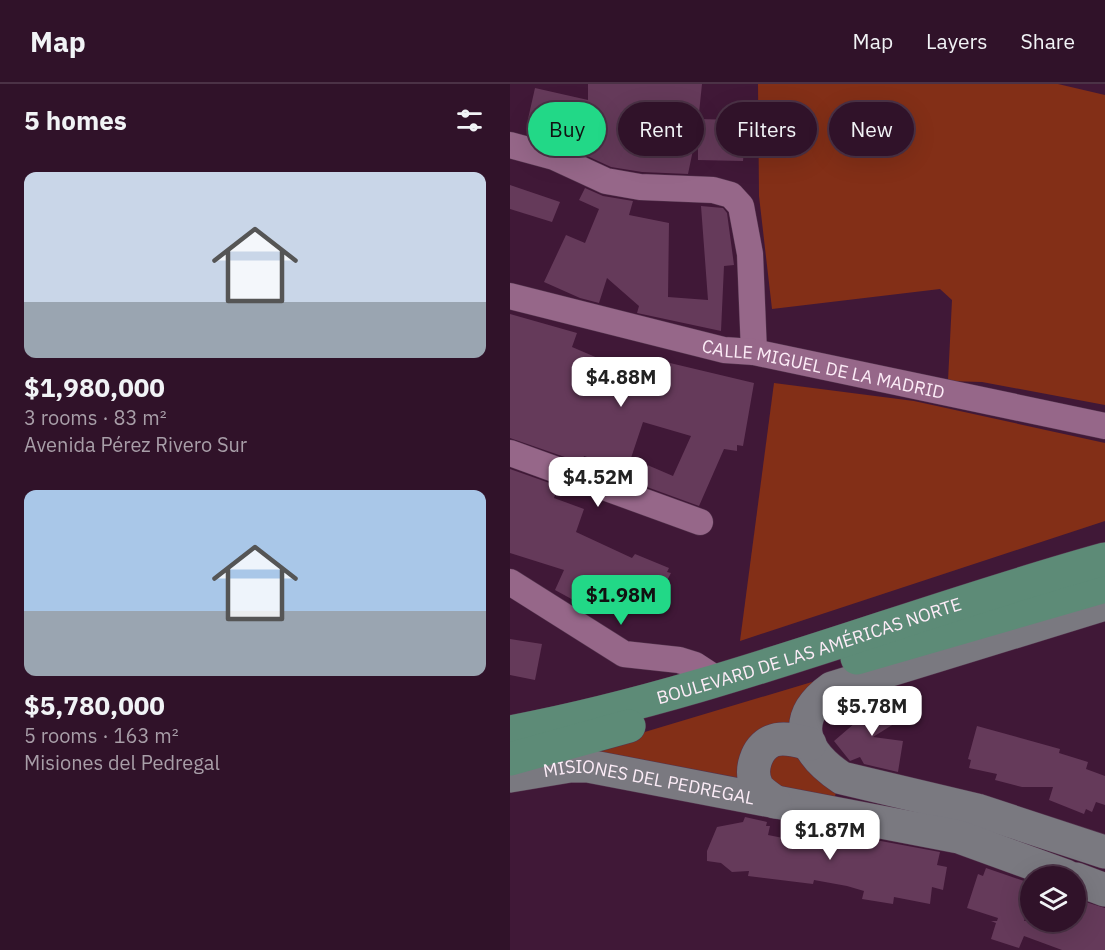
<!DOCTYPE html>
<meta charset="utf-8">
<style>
body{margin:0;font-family:"IBM Plex Sans",sans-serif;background:#3c2035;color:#f1f3f6;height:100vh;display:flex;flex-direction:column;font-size:22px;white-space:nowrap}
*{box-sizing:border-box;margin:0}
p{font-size:20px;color:#a89ea8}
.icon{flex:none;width:33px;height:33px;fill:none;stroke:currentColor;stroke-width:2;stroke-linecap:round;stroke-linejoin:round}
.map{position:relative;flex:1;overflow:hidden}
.side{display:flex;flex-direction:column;background:#301229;width:510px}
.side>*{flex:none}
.top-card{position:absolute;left:18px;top:18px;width:486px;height:54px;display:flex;gap:12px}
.buttons{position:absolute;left:510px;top:782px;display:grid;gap:12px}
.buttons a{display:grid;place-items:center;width:66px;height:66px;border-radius:50%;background:#301229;box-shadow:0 6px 24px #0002,0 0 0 2px #4b3246;font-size:30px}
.price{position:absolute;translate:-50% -51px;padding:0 14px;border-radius:12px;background:#fff;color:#222;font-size:20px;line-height:39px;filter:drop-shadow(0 2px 3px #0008)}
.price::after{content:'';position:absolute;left:50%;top:36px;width:18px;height:14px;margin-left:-9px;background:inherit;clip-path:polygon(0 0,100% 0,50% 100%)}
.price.current{background:#22d887;color:#111}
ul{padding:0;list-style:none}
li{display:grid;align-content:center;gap:12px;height:318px;padding:0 24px}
li span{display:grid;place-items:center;height:186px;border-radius:12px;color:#555}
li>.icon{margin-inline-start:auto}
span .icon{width:108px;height:108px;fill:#fffc;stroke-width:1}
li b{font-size:26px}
h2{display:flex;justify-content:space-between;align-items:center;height:72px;padding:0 24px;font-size:26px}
.chip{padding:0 21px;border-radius:27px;background:#301229;box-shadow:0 6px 24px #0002,0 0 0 2px #4b3246;font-size:21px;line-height:54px}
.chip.current{background:#22d887;color:#111}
header{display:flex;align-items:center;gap:36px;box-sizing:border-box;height:84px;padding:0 30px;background:#301229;border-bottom:2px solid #4b3246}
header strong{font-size:28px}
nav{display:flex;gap:33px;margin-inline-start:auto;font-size:21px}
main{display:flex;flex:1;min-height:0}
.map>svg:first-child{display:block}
</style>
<header>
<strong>Map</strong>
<nav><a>Map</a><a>Layers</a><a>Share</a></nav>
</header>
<main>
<section class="side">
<h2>5 homes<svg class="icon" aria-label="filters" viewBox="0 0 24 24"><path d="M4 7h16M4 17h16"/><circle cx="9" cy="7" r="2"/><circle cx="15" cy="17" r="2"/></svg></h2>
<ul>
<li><span style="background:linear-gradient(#c9d6e8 70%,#9aa5b1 0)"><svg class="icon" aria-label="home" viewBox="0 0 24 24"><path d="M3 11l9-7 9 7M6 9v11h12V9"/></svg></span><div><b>$1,980,000</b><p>3 rooms · 83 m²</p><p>Avenida Pérez Rivero Sur</p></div></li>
<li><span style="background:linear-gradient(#a9c7e8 65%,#9aa5b1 0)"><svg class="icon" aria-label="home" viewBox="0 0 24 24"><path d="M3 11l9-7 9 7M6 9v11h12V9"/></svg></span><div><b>$5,780,000</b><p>5 rooms · 163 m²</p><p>Misiones del Pedregal</p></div></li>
</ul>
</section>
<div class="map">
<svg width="595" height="866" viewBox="0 0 595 866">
<rect width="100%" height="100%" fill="#401837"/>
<g fill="#832f17">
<path d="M 248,0 L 548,0 L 595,11 L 595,321 L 472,298 L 438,297 L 442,216 L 430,205 L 262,225 L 249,112 Z"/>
<path d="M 264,299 L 404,317 L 595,359 L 595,437 L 230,557 Z"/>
<path d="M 312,595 L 284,622 L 279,640 L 231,699 L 68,668 Z"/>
<path d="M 282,667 L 326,708 L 324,717 L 259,703 L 255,679 L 262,669 Z"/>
</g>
<g fill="#653a5a">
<path d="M 78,0 L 192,0 L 189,29 L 154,28 L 154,67 L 183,66 L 178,90 L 132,88 L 101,83 L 62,65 L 66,48 L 18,35 L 25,4 L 78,16 Z"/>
<path d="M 188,35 L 231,36 L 230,56 L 235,56 L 233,77 L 188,76 Z"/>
<path d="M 0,101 L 50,118 L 42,138 L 0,125 Z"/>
<path d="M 75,104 L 93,112 L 123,117 L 119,131 L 159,139 L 158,213 L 198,216 L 191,122 L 213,124 L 217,129 L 224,181 L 214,182 L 211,247 L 127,229 L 129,222 L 97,194 L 89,219 L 70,214 L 34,198 L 56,151 L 75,159 L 89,125 L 69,116 Z"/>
<path d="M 0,230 L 67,249 L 62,263 L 104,281 L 107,277 L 133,287 L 139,274 L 244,299 L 233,362 L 227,361 L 227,367 L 214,365 L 189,422 L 126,399 L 135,380 L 163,392 L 181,352 L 133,338 L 117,386 L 74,372 L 72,379 L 0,354 Z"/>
<path d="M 0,385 L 48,402 L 44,414 L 74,425 L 66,448 L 122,474 L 125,470 L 159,484 L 157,488 L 161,489 L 145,519 L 88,499 L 78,524 L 45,506 L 54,486 L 0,469 Z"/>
<path d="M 0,555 L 32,560 L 25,596 L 0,591 Z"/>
<path d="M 370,611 L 387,638 L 363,653 L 393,657 L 388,688 L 354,680 L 350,673 L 340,677 L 324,657 L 345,639 L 339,630 Z"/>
<path d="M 467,642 L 550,665 L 549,669 L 578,678 L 576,685 L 595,692 L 595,721 L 586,718 L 582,728 L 576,725 L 574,730 L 539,716 L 543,703 L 512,703 L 485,696 L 487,690 L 459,684 L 461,676 L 458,675 Z"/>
<path d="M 235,733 L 257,738 L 256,742 L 260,742 L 258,751 L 293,758 L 296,747 L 316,750 L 317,747 L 430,768 L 427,781 L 437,783 L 433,806 L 422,803 L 420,820 L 384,813 L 383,820 L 352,815 L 354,807 L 337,802 L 304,796 L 303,800 L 238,792 L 239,787 L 222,788 L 211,779 L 197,777 L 197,767 L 207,743 L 233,738 Z"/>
<path d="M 476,784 L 520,799 L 520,820 L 514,837 L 566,837 L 566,815 L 595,824 L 595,866 L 552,866 L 514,852 L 509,864 L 481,855 L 486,839 L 481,837 L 487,837 L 488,834 L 457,824 L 468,790 L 473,792 Z"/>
</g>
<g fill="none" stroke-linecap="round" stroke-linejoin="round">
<defs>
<g id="street">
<path d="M 0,61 L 44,73 L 96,97 L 130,103 L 203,106 L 221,111 L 231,122 L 240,170 L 244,268"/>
<path id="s1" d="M 0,212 L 214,266 L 244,268 L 595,342"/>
<path d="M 0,369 L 190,438"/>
<path d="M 0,498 L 114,570 L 169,576 L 185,581 L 208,596"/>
</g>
<g id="secondary">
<path d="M 595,520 L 322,604 C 279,635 293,668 332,694 L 467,726 L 595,768"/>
<path id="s2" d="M 0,692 L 60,682 L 78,682 L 449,753 L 556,792"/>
<path d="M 265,718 C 259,713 250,708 247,702 C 239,687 246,664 262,657 C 274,652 288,657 300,660"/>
<path d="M 566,795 L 595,806"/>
</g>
<g id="primary">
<path d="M 347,574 L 595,502"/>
<path id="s3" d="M 0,648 C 203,610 396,530 595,475"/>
<path d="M 0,675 L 119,642"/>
</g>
</defs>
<use href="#street" stroke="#54354e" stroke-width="27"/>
<use href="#secondary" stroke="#54354e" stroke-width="34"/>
<use href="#primary" stroke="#54354e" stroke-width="34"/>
<use href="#street" stroke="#966789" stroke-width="26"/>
<use href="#secondary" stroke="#7a7980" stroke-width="33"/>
<use href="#primary" stroke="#5d8b77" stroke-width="33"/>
</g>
<g text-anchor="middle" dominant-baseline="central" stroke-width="4.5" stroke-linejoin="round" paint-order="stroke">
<g font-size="18" fill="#fcecf7" stroke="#350e2d">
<text stroke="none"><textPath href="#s1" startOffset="322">CALLE MIGUEL DE LA MADRID</textPath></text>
<text stroke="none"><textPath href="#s3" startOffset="310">BOULEVARD DE LAS AMÉRICAS NORTE</textPath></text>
<text stroke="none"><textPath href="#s2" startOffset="141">MISIONES DEL PEDREGAL</textPath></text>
</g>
</g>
</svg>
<div class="buttons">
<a><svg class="icon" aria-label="layers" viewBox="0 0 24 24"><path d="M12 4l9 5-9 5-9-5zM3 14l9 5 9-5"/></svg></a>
</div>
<b class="price" style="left:111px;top:324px">$4.88M</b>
<b class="price" style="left:88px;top:424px">$4.52M</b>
<b class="price current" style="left:111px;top:542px">$1.98M</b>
<b class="price" style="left:362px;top:653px">$5.78M</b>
<b class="price" style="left:320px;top:777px">$1.87M</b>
<div class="top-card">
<a class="chip current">Buy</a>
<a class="chip">Rent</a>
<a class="chip">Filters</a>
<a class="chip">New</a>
</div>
</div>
</main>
